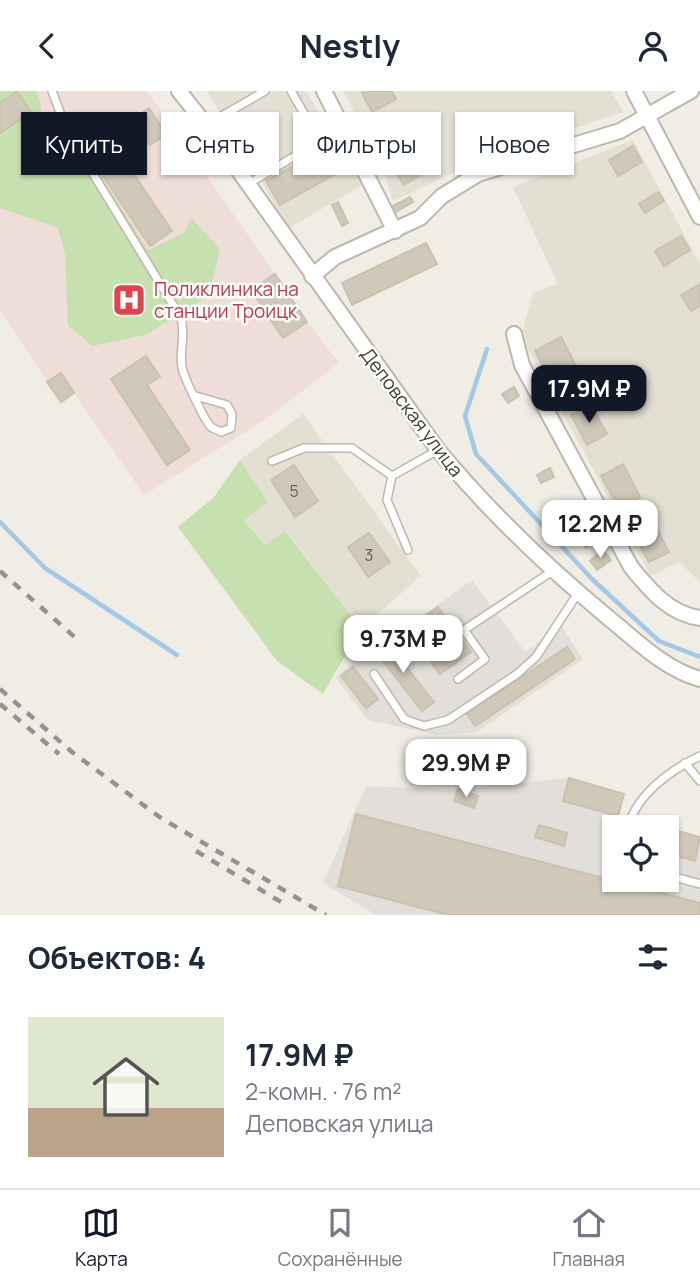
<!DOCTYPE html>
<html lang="ru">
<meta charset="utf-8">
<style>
body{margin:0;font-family:Manrope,sans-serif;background:#f2f2f3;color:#1f2937;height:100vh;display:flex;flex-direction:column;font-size:26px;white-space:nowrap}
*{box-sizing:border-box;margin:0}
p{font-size:23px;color:#747a83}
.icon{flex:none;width:38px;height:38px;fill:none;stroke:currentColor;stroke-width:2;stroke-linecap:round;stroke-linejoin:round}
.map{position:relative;height:824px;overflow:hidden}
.sheet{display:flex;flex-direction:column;background:#fff;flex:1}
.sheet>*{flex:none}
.top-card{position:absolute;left:21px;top:21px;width:658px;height:63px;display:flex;gap:14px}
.tools{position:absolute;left:602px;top:724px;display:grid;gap:14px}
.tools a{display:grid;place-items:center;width:77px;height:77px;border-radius:0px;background:#fff;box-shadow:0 2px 5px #0004;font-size:35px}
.price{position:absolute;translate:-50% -60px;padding:0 16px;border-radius:14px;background:#fff;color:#222;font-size:23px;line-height:46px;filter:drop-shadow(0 2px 4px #0008)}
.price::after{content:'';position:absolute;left:50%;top:42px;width:21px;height:16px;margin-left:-10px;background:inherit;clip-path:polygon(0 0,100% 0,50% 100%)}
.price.current{background:#111827;color:#fff}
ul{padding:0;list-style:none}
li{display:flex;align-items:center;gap:21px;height:175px;padding:0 28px}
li+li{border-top:2px solid #e0e1e3}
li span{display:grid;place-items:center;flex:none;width:196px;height:140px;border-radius:0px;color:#555}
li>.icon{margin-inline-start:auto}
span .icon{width:84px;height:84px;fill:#fffc;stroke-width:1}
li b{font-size:30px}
h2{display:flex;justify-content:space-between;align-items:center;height:84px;padding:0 28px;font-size:30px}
.chip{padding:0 24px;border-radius:0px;background:#fff;box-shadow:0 2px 5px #0004;font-size:24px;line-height:63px}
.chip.current{background:#111827;color:#fff}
header{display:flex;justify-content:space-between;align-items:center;height:91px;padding:0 28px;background:#fff;font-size:32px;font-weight:700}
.menu{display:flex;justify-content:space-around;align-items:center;height:98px;border-top:2px solid #e0e1e3;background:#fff;font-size:19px;color:#747a83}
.menu a{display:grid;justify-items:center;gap:4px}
.menu .current{color:#111827}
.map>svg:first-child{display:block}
</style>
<header><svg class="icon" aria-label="back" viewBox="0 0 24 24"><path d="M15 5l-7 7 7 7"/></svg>Nestly<svg class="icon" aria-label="person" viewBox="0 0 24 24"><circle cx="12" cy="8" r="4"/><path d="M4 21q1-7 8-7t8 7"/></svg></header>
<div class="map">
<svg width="700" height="824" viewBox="0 0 700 824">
<rect width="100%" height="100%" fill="#f0ede4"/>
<g fill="#e3dfd2">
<path d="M 207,0 L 306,0 L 362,94 L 289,137 Z"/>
<path d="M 343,0 L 611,0 L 623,21 L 490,65 L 393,110 L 383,75 Z"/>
<path d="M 633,49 L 700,173 L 700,491 L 679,471 L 651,485 L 521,245 L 533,202 L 558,193 L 513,96 Z"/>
<path d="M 303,323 L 421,485 L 361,537 L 286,440 L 265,454 L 244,428 L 268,411 L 240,369 Z"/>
</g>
<g fill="#e2ded9">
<path d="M 472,489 L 525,561 L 561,535 L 583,568 L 477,641 L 437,644 L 368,629 L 335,586 L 401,532 L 406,537 Z"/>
<path d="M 569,687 L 624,703 L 618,725 L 664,737 L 614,737 L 614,789 L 667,789 L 667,737 L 700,746 L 700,824 L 376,824 L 323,792 L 366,695 L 452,699 Z"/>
</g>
<path fill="#efddd8" d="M 0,0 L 147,0 L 275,183 L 251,199 L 282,247 L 307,231 L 339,272 L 266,328 L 144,404 L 74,302 L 61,311 L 0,219 Z"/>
<g fill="#c7e0b0">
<path d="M 0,0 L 36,0 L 41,15 L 40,30 L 94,25 L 111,39 L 88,57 L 89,66 L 148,159 L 184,142 L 191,127 L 220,158 L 209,205 L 145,244 L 92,255 L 68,234 L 65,163 L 58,137 L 0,117 Z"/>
<path d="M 240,369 L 268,411 L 244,429 L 265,454 L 285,440 L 361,537 L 323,603 L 277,570 L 178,436 L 214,406 Z"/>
</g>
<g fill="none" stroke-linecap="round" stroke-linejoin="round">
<g stroke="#a5c8e7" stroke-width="4.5">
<path d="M 487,258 L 465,325 L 476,363 L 592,488 L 659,550 L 700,566"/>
<path d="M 0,431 L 45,477 L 177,564"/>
</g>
</g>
<g fill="#d0c9ba" stroke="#cac1af" stroke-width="2">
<path d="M 17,0 L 31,21 L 0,42 L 0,12 Z"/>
<path d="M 366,0 L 392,0 L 396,8 L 372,21 L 362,2 Z"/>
<path d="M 149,17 L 166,44 L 150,54 L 133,28 Z"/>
<path d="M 113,52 L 172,140 L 150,155 L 91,67 Z"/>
<path d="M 331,54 L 344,78 L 280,114 L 266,90 Z"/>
<path d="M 633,55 L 642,71 L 618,85 L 609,69 Z"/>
<path d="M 418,64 L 427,80 L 404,94 L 394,79 Z"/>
<path d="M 658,101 L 664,110 L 645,122 L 639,113 Z"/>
<path d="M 410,106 L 413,111 L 392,123 L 389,117 Z"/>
<path d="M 338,111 L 348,132 L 342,135 L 332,114 Z"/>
<path d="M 681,145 L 690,159 L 664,175 L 655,160 Z"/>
<path d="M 426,152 L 437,173 L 352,214 L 342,192 Z"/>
<path d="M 275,183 L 307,231 L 283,247 L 251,199 Z"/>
<path d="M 700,193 L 700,215 L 691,220 L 681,204 Z"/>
<path d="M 561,246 L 586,294 L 561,308 L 535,260 Z"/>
<path d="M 146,265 L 160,286 L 147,294 L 190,359 L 167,374 L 111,288 Z"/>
<path d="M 61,282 L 74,302 L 61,311 L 47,291 Z"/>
<path d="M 514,296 L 519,305 L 508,312 L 502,303 Z"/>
<path d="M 591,314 L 607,343 L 587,354 L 571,324 Z"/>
<path d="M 623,373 L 640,406 L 619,417 L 601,385 Z"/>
<path d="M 294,374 L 318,410 L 295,426 L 271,389 Z"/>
<path d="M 550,377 L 554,386 L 541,392 L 537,384 Z"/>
<path d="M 654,433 L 669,461 L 649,471 L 634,444 Z"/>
<path d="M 591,441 L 597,450 L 586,457 L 580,448 Z"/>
<path d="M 369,442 L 390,471 L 368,486 L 348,456 Z"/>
<path d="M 603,459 L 611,469 L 597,479 L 590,470 Z"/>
<path d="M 438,516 L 471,561 L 440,583 L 407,538 Z"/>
<path d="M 383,547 L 434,611 L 422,620 L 372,556 Z"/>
<path d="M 567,556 L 575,568 L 475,635 L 467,623 Z"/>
<path d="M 353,576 L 378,608 L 366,617 L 341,585 Z"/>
<path d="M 569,687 L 624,703 L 618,725 L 563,710 Z"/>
<path d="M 458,698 L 478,705 L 474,717 L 454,710 Z"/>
<path d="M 356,723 L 700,812 L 700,824 L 448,824 L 338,795 Z"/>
<path d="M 539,734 L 567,742 L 564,755 L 535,746 Z"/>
<path d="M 667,737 L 700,746 L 695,770 L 667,762 Z"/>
</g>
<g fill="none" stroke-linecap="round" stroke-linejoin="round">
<defs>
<g id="service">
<path d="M 52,0 L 67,40 L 181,227 C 186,246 179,258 182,276 C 183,285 205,330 211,336 C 214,338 218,339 221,341 L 231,337 L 232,323 L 227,314 L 196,305"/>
<path d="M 206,34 L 265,0"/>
<path d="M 248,93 L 320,50 L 291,0"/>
<path d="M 272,370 L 304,357 L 352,357 L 392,385"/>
<path d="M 408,459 L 387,409 L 392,385 L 438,359"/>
<path d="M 374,583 L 404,628 L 424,635 L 448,629 L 517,583 L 536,566 L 578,502"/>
<path d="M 458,588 L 485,568 L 464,539 L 551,481"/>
<path d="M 685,672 L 700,690"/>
<path d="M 628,737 C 636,703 671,679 700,665"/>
<path d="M 667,784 L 700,793"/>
</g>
<g id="minor">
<path d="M 179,0 L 206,34 L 438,359 C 491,423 547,476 611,529 C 638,551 665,578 700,588"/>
<path d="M 324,0 L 395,140"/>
<path d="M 634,0 L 700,126"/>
<path d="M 312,185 L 335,166 L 420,127 L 442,105 L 478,83 L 620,40 L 691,0"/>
<path d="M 514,243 L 522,274 L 631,476 C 650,499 669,523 700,527"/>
</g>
</defs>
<use href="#service" stroke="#bdb8aa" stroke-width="10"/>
<use href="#minor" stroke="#bdb8aa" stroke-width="18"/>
<use href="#service" stroke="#fff" stroke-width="7"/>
<use href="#minor" stroke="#fff" stroke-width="14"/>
<g stroke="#939393" stroke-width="4.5" stroke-dasharray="9 9" stroke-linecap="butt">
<path d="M 0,480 L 78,549"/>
<path d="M 0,598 L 72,661 L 161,727 L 326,824"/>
<path d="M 0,613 L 59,663"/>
<path d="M 196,760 L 286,814"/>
</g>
</g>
<defs>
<symbol id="hospital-square" viewBox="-11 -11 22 22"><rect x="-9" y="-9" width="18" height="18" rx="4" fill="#e0444e" stroke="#fff"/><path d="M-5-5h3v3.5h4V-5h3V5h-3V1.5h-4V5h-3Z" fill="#fff"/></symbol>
</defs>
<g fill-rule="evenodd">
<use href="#hospital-square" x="110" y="190" width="38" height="38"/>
</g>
<g text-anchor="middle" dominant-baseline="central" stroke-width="5" stroke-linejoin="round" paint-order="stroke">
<g font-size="16" fill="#656056">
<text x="294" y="400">5</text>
<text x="369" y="464">3</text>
</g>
<g font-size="19" fill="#be3a42" stroke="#fff" text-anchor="start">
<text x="154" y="198">Поликлиника на<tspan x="154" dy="22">станции Троицк</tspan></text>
</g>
<g font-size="19" fill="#413d34" stroke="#fff">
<text transform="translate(412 321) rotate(53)">Деповская улица</text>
</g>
</g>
</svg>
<div class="tools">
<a><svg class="icon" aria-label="locate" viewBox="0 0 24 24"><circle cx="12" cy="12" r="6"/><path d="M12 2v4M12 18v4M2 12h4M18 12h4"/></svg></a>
</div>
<b class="price current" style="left:589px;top:334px">17.9M ₽</b>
<b class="price" style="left:600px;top:469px">12.2M ₽</b>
<b class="price" style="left:403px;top:584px">9.73M ₽</b>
<b class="price" style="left:466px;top:708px">29.9M ₽</b>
<div class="top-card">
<a class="chip current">Купить</a>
<a class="chip">Снять</a>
<a class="chip">Фильтры</a>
<a class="chip">Новое</a>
</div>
</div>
<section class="sheet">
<h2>Объектов: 4<svg class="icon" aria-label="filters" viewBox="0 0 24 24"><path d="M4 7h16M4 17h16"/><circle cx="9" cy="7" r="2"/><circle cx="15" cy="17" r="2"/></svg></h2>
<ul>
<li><span style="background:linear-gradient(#dfe7d0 65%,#b9a48a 0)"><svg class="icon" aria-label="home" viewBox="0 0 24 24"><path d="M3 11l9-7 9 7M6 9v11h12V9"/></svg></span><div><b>17.9M ₽</b><p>2-комн. · 76 m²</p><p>Деповская улица</p></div></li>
</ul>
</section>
<nav class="menu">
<a class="current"><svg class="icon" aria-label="map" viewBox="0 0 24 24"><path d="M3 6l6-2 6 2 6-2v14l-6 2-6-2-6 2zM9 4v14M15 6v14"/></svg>Карта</a>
<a><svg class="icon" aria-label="saved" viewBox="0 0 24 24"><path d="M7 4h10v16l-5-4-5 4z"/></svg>Сохранённые</a>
<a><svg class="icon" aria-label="home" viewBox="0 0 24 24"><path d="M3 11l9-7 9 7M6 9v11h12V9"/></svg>Главная</a>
</nav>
